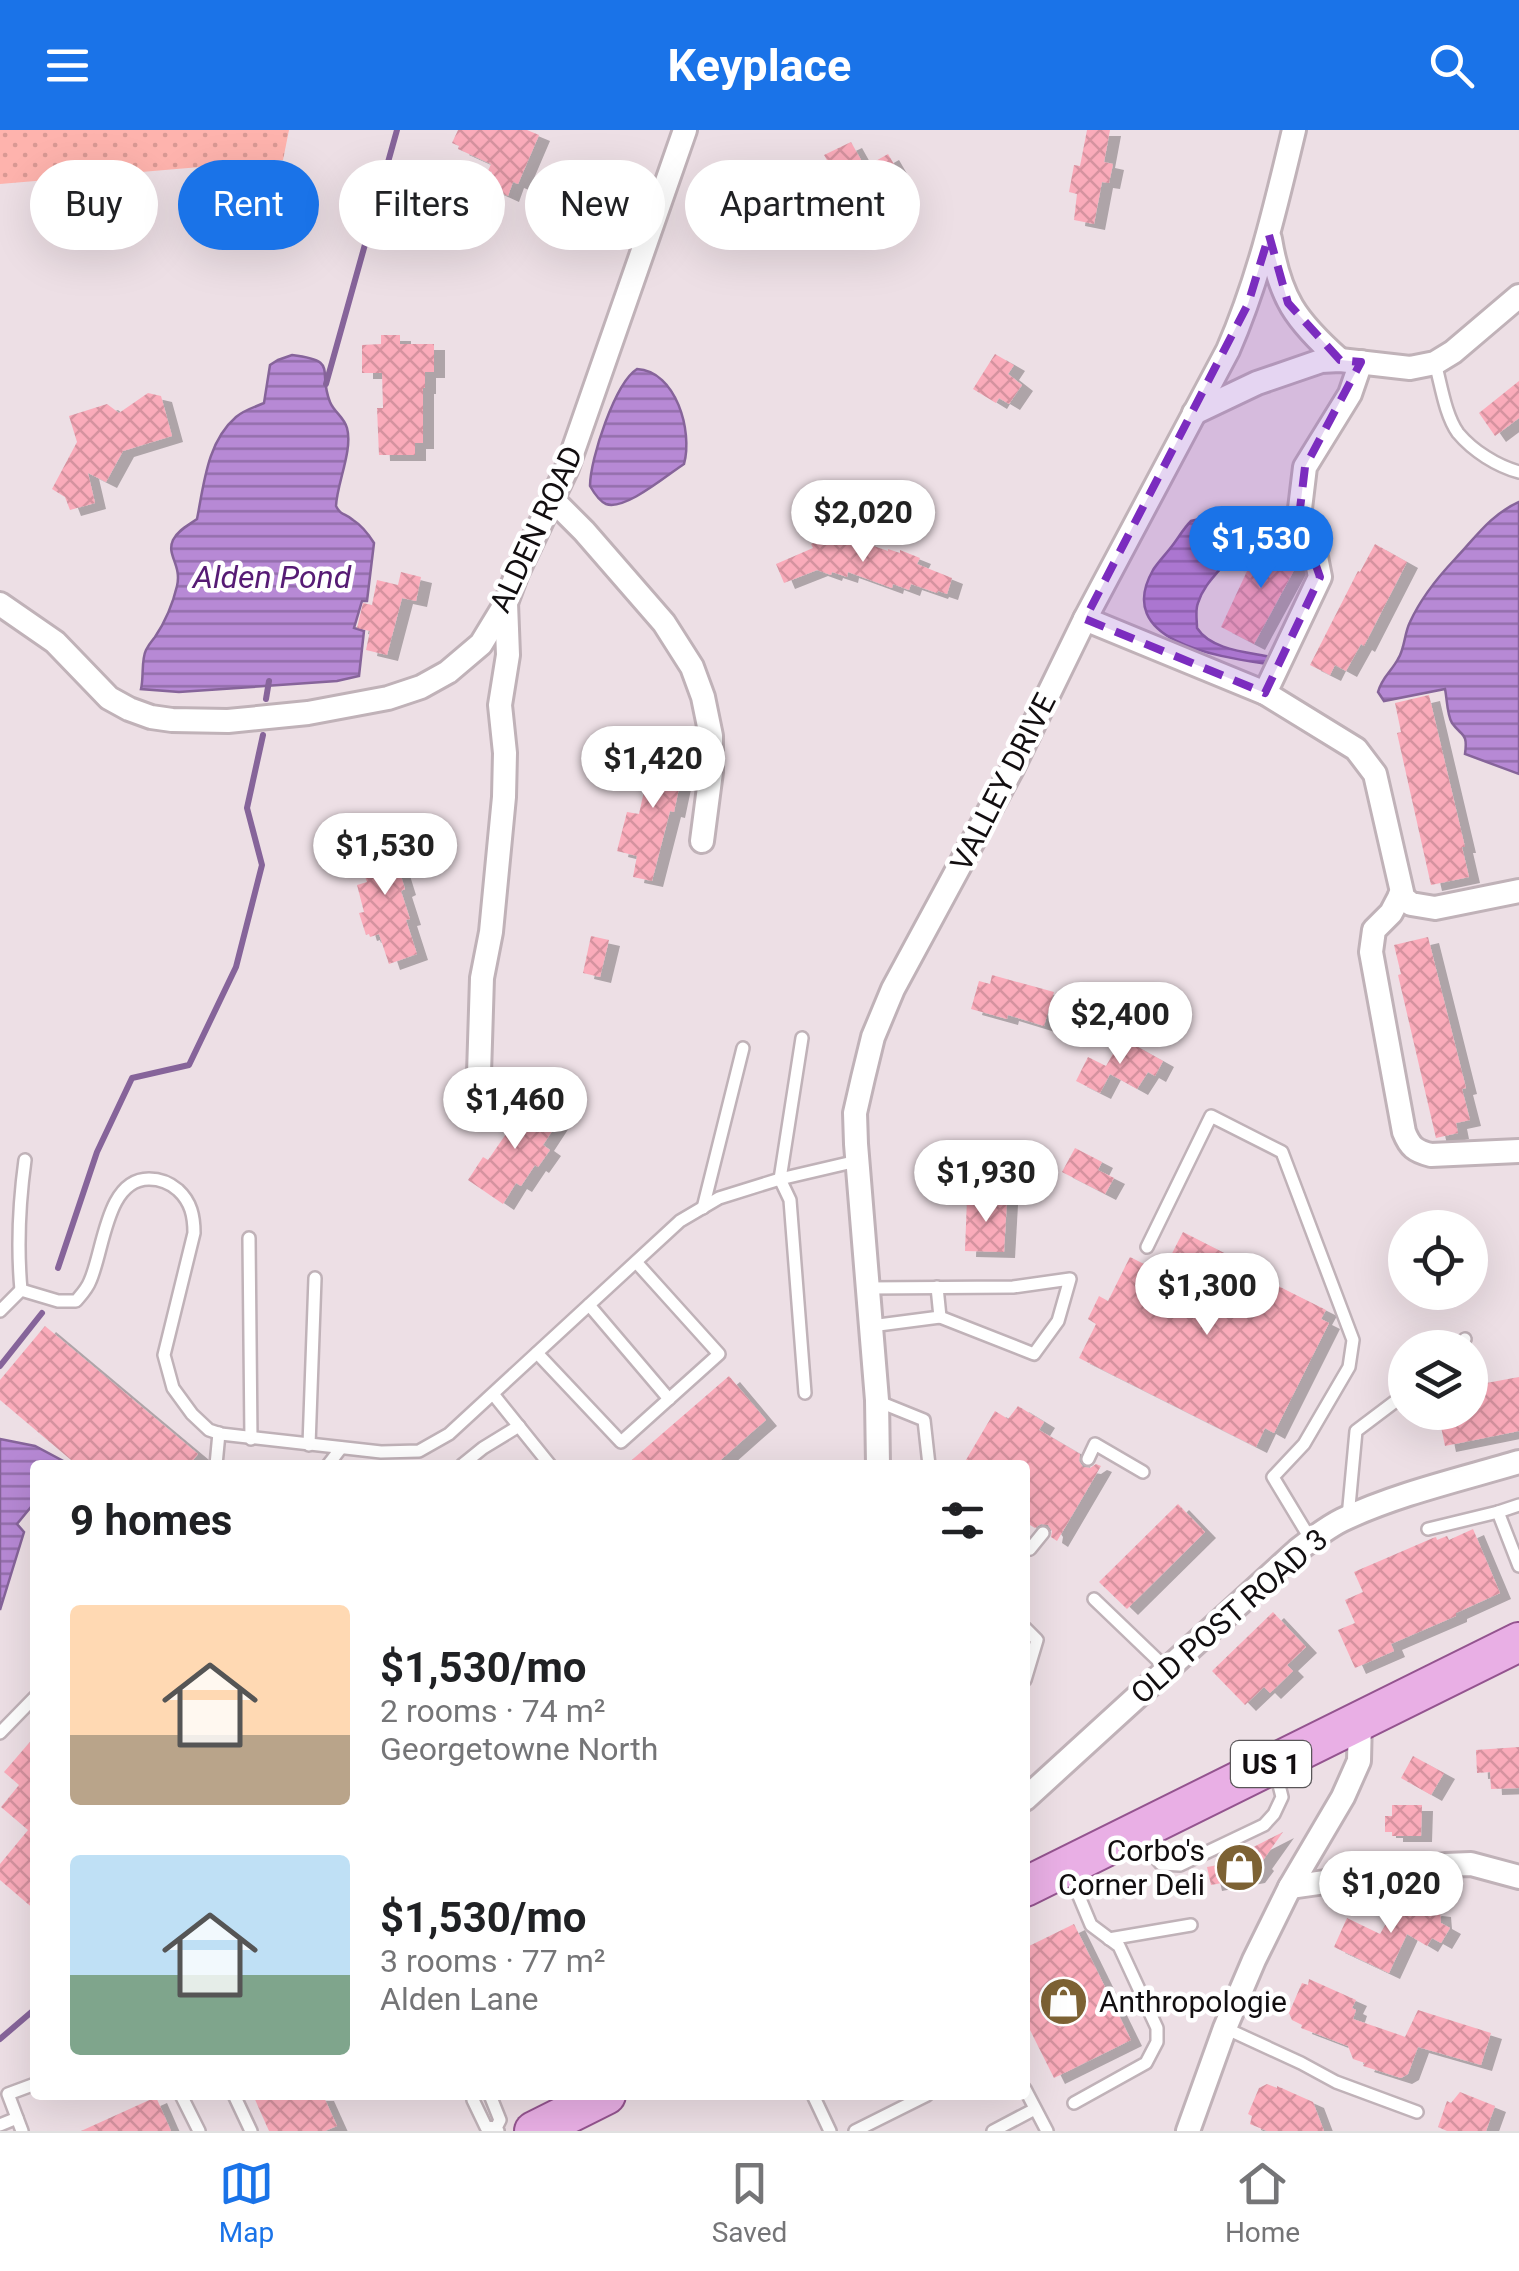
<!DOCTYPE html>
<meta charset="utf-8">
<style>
body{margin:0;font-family:Roboto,sans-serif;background:#f6f6f6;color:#202124;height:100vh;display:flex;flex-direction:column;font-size:38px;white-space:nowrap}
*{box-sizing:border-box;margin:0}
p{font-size:32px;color:#757577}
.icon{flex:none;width:55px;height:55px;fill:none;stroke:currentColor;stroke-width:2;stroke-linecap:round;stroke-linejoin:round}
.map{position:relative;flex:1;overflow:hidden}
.panel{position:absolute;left:30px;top:1330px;width:1000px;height:640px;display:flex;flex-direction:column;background:#fff;border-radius:10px;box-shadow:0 10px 40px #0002}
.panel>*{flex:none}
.guide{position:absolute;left:30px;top:30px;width:1000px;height:90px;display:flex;gap:20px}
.tools{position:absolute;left:1388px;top:1080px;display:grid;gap:20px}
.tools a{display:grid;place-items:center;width:100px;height:100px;border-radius:50%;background:#fff;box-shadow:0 10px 40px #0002;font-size:50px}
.price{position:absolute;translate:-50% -85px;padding:0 22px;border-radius:35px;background:#fff;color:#222;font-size:32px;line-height:65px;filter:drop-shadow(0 2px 5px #0008)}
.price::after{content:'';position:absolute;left:50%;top:60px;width:30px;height:22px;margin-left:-15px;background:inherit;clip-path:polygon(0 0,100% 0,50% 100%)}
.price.selected{background:#1a73e8;color:#fff}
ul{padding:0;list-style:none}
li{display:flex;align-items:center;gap:30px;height:250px;padding:0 40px}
li span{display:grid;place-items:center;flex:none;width:280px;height:200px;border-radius:10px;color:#555}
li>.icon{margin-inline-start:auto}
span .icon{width:120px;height:120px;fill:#fffc;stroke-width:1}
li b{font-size:42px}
h2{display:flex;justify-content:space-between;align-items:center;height:120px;padding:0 40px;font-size:42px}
.tag{padding:0 35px;border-radius:45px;background:#fff;box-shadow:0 10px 40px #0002;font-size:35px;line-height:90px}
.tag.selected{background:#1a73e8;color:#fff}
header{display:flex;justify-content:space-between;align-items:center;height:130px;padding:0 40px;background:#1a73e8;color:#fff;font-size:45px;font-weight:700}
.menu{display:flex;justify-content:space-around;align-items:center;height:140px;border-top:2px solid #e0e0e0;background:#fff;font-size:28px;color:#757577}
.menu a{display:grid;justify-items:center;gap:5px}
.menu .selected{color:#1a73e8}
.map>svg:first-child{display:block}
</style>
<header><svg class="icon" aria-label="menu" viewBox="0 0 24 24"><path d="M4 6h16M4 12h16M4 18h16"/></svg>Keyplace<svg class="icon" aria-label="search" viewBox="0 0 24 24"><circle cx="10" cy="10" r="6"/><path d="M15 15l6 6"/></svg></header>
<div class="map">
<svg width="1519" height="2001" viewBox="0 0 1519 2001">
<defs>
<pattern id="park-dots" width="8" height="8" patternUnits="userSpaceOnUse" patternTransform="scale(2.5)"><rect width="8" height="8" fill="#feb3ad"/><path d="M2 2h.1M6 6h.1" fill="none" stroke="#d99994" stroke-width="1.8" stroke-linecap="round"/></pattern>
<pattern id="water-rules" width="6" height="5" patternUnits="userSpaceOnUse" patternTransform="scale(2.5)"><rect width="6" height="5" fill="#b789d5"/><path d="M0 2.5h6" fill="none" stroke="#936eab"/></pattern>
<pattern id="building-cross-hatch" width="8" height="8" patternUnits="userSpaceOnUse" patternTransform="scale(2.5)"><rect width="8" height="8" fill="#faabba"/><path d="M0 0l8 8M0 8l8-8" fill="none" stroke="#d5929f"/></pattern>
<filter id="shadow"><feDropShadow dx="11" dy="6" stdDeviation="0" flood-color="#0004"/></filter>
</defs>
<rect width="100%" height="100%" fill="#eddfe5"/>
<path fill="url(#park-dots)" d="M 0,0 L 289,0 L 283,30 L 0,54 Z"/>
<g fill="url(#water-rules)" stroke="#86649a" stroke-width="2.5">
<path d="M 292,225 C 340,231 317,240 330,272 C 334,282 344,287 347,298 C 353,320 337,353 336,376 C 341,386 345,383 353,390 C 361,395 369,405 374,413 L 367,471 L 362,471 L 354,498 L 364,501 L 359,546 L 337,551 L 179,562 L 141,559 C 144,546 141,530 146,520 C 149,514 151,512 155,507 C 165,492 173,473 177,456 C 182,435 166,425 173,410 C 178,400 189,395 197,389 C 204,354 207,312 236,287 C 244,280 255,277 264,273 L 270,235 L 278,230 Z"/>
<path d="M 637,239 C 676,241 693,301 684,334 C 667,345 625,381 606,374 C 599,371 594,363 590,356 C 590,329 615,253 637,239 Z"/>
<path d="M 1519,372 L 1519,644 L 1465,624 C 1468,602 1462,607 1452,593 C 1447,585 1447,568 1445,559 L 1384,571 L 1378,562 C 1382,547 1391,542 1398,529 C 1405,518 1404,504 1410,492 C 1421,468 1437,448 1455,429 C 1476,407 1490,385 1519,372 Z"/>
<path d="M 1213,386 L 1223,387 L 1239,393 C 1244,429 1207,442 1198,473 C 1195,480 1197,490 1197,498 C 1211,520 1247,522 1271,527 L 1267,534 C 1221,527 1112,512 1153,440 C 1158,432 1166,424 1172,416 C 1179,407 1183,399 1191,391 Z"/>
<path d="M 0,1309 L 35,1316 L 67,1333 L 35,1335 L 35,1372 L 17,1394 L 24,1402 L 0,1480 Z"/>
</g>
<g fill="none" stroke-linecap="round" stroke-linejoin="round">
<g stroke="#86649a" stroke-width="6">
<path d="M 326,254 L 397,0"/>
<path d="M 266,569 L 269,551"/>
<path d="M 58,1138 L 97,1022 L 132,948 L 189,935 L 236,837 L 262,735 L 247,678 L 263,605"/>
<path d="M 0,1236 L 42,1183"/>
<path d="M 0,1909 L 35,1879"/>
</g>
</g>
<g fill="url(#building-cross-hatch)" filter="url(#shadow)">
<path d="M 458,0 L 527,0 L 539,5 L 518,54 L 513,52 L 508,66 L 486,56 L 492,42 L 488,41 L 491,34 L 458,19 L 459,16 L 452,13 Z"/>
<path d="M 1087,0 L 1110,0 L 1104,32 L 1113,34 L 1109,53 L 1102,52 L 1094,94 L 1074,90 L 1077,64 L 1069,62 L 1074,35 L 1080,36 Z"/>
<path d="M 851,12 L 865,37 L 888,24 L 905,53 L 859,79 L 856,73 L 852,74 L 824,25 Z"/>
<path d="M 381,205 L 400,205 L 400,214 L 434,214 L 434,242 L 425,242 L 425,258 L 423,258 L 423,313 L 415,313 L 415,325 L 379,325 L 377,278 L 383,278 L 382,243 L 362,243 L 362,215 L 381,214 Z"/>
<path d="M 995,224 L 1014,235 L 1008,244 L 1022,255 L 1009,274 L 999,268 L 996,273 L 973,259 Z"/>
<path d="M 1519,251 L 1519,288 L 1495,306 L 1479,283 Z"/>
<path d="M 148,263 L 161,266 L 172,306 L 123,321 L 106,352 L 88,343 L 95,373 L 70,380 L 65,367 L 52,359 L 77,312 L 69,286 L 107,274 L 119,283 Z"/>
<path d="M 836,403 L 888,421 L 888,419 L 900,423 L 900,420 L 920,428 L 917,434 L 952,448 L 947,464 L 938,461 L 937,463 L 911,454 L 909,460 L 893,454 L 892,458 L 848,442 L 847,447 L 832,442 L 831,445 L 817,440 L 784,453 L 776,434 L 813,418 L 811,414 Z"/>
<path d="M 1282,409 L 1295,415 L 1299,425 L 1296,430 L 1299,431 L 1254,514 L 1221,497 L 1248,439 L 1252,441 L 1266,413 L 1277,419 Z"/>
<path d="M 1375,414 L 1407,432 L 1364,516 L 1361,514 L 1346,541 L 1335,535 L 1330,545 L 1310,535 L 1358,441 L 1360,442 Z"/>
<path d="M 401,442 L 421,447 L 416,471 L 402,468 L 387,525 L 366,520 L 370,501 L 357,498 L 363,473 L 372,475 L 377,450 L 398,455 Z"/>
<path d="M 1429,565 L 1465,717 L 1462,717 L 1469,747 L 1431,755 L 1397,603 L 1401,602 L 1395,573 Z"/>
<path d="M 650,617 L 686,625 L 674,682 L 670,681 L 652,751 L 633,747 L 637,726 L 617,721 L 627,682 L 639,684 L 646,652 L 642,651 Z"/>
<path d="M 380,697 L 385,712 L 390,711 L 405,759 L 401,761 L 410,789 L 406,790 L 417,824 L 389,834 L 379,804 L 370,807 L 369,804 L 366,805 L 359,783 L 364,782 L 357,755 L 367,752 L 361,736 L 366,735 L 361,720 L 366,718 L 361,703 Z"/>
<path d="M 591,806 L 609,810 L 600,847 L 583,843 Z"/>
<path d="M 1428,807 L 1466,958 L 1462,959 L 1470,990 L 1456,993 L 1458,1003 L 1436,1008 L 1398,845 L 1401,844 L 1394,815 Z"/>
<path d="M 992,845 L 1054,862 L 1044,896 L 1008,885 L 1007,889 L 971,879 L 979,851 L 990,854 Z"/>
<path d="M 1122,908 L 1163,931 L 1155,946 L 1148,942 L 1137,959 L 1110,944 L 1100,963 L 1076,951 L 1088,927 L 1106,936 Z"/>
<path d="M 523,968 L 558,992 L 543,1015 L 550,1020 L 538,1037 L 535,1035 L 521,1056 L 516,1053 L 503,1074 L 468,1050 L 483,1027 L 488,1030 L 513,994 L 508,991 Z"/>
<path d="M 1075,1018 L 1102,1032 L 1098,1040 L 1114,1048 L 1105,1064 L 1062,1042 Z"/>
<path d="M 967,1068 L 1007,1069 L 1004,1122 L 965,1121 Z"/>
<path d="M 1183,1102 L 1242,1132 L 1240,1137 L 1326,1180 L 1321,1189 L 1329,1193 L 1274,1303 L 1265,1298 L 1256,1317 L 1079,1228 L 1096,1194 L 1088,1189 L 1099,1166 L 1108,1171 L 1130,1127 L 1162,1143 Z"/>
<path d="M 45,1196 L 198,1324 L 189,1335 L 77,1335 L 0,1270 L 0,1250 Z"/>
<path d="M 729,1246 L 766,1290 L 751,1303 L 715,1335 L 626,1335 Z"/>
<path d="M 1519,1247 L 1519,1301 L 1445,1316 L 1438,1282 L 1470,1282 L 1470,1256 Z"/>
<path d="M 1018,1276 L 1044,1292 L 1039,1300 L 1080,1324 L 1079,1331 L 1083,1337 L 1090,1338 L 1096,1334 L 1101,1336 L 1057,1411 L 1051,1407 L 1052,1401 L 1048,1395 L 1041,1394 L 1035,1398 L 1025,1392 L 1025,1335 L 963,1335 L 995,1281 L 1008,1289 Z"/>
<path d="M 1178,1374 L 1205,1402 L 1127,1479 L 1099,1452 Z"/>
<path d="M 1473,1399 L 1500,1463 L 1456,1483 L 1456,1486 L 1391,1514 L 1394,1521 L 1355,1538 L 1338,1500 L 1355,1493 L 1345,1470 L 1363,1462 L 1354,1442 L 1433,1408 L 1436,1407 L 1437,1410 L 1447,1406 L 1449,1410 Z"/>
<path d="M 1273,1482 L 1306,1517 L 1287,1535 L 1293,1541 L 1270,1563 L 1264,1557 L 1245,1575 L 1212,1541 Z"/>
<path d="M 35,1606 L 35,1780 L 0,1750 L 0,1734 L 28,1700 L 1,1677 L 19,1655 L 4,1642 Z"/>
<path d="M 1519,1617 L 1519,1658 L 1491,1659 L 1490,1642 L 1477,1643 L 1476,1620 Z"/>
<path d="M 1413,1626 L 1444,1643 L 1431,1665 L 1401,1648 Z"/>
<path d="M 1392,1675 L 1422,1675 L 1421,1706 L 1392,1706 L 1392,1702 L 1385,1702 L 1385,1686 L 1392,1686 Z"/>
<path d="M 1283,1702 L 1261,1733 L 1263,1735 L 1254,1747 L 1211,1755 L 1207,1737 L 1235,1732 L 1234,1727 Z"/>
<path d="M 1400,1770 L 1424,1783 L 1431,1780 L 1440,1781 L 1441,1793 L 1450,1798 L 1441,1813 L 1432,1808 L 1427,1816 L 1407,1804 L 1389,1843 L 1334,1817 L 1347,1788 L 1380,1804 Z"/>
<path d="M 1074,1794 L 1131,1910 L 1054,1948 L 1025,1890 L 1025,1818 Z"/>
<path d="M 1309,1849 L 1356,1870 L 1352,1878 L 1356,1880 L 1353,1889 L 1400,1905 L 1405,1907 L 1418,1880 L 1491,1903 L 1481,1935 L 1418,1917 L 1408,1944 L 1401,1948 L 1363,1936 L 1365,1933 L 1353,1929 L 1348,1916 L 1301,1898 L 1302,1895 L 1292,1890 L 1289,1883 L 1302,1853 L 1308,1855 Z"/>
<path d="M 1267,1954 L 1277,1958 L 1277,1956 L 1313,1972 L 1324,2001 L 1267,2001 L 1250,1994 L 1252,1986 L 1248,1984 L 1259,1958 Z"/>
<path d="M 1460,1962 L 1495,1976 L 1486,2001 L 1447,2001 L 1438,1997 L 1447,1971 L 1451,1973 Z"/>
<path d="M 253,1965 L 323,1965 L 337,1996 L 325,2001 L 269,2001 Z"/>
<path d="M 156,1967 L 171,2001 L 81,2001 Z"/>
</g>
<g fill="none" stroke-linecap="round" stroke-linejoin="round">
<defs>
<g id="lane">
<path d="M 1435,233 C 1441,254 1445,285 1458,303 C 1473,321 1497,336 1519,342"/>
<path d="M 802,908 L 780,1049 L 790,1070 L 805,1263"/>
<path d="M 703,1078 L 743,918"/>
<path d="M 249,1108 L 251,1309"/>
<path d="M 1147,1117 L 1211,986 L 1282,1022 L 1353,1210 L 1349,1237 L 1304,1314 L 1273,1347 L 1311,1410"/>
<path d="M 937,1157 L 940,1187"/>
<path d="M 868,1158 L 1013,1157 L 1070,1149 L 1058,1191 L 1034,1224 L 940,1187 L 871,1196"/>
<path d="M 21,1160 L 58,1171 L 76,1171 C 81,1165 87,1159 90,1151 C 104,1120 106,1049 149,1049 C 160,1049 170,1053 178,1060 C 191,1072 194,1086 194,1103 L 164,1225 L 173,1258 L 192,1284 L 209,1300 L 221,1304 L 381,1322 L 419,1321 L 449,1304 L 680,1091 L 719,1068 L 780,1049 L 857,1031"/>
<path d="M 21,1160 C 17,1116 19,1074 25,1030"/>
<path d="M 589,1175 L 669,1269"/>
<path d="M 0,1181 L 21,1160"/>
<path d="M 1459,1218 L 1465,1209"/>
<path d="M 537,1223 L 621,1312 L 719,1224 L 636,1132"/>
<path d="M 493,1264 L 550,1335"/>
<path d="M 877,1271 L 924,1290 L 929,1335"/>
<path d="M 309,1315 L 315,1148"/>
<path d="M 1088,1329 L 1095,1314 L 1143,1342"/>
<path d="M 216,1335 L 219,1303"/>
<path d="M 328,1335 L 341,1318"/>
<path d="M 462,1335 L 483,1318 L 519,1296"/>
<path d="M 1519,1375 L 1498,1382 L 1519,1436"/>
<path d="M 1348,1387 L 1356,1301 L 1405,1264"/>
<path d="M 1428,1399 L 1498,1382"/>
<path d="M 1025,1416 L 1030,1419 L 1043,1403"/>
<path d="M 1094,1469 L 1167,1539"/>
<path d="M 1025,1498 L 1037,1510 L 1025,1550"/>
<path d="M 0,1603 L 35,1567"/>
<path d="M 1136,1706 L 1161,1734 L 1180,1735 L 1264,1695 L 1274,1684 L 1282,1667 L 1275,1639"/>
<path d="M 1068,1740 L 1091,1795 L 1119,1816 L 1157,1898 L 1157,1912 L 1146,1933 L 1074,1973"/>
<path d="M 1109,1809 L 1191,1795"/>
<path d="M 1225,1898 L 1301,1933 L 1336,1952 L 1417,1982"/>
<path d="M 1025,1959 L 1047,2001"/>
<path d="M 181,1965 L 199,2001"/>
<path d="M 234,1965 L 251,2001"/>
<path d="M 475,1965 L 473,1970 L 486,1997 L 496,1998"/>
<path d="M 490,1965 L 500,1990 L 496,1998 L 498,2001"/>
<path d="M 813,1965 L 830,2001"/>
<path d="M 0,1995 L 17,1988"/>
<path d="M 22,2001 L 8,1964 L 35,1954"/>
<path d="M 855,2001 L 927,1965"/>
<path d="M 993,2001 L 1035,1979"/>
</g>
<g id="street">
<path d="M 1270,109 C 1280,168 1295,190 1340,230"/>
<path d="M 1194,283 L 1257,253 L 1321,231 L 1340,230 L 1410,238 L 1435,233 L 1453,222 L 1519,166"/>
<path d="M 553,370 L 584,401 L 664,493 L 692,537 L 703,567 L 711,606 L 711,642 L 702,711"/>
<path d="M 0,474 L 55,512 L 109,568 L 129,579 L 151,587 L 172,590 L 228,591 L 308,583 L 388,568 L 421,557 L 448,542 L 481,514 L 506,473 L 517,443 L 567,338 L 685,0"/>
<path d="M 1085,489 L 1265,563 L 1356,619 L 1375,644 L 1402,762 L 1391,783 L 1374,800 L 1371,822 L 1404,1002 C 1410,1017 1415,1021 1431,1025 L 1519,1021"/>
<path d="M 1265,563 L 1320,447 L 1316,427 L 1299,387 L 1305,337 L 1350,264 L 1361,232"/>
<path d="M 1400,765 L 1411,774 L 1435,778 L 1519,761"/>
<path d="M 479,944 L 482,848 L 491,802 L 504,667 L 505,623 L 500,575 L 508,525 L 506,473"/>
<path d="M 878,1335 L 877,1270 L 856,1014 L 855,983 L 863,948 L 873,907 L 893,859 L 1013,637 L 1085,489 L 1228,220 C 1259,149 1276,75 1294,0"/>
<path d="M 1025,1669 L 1298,1420 C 1312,1409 1326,1398 1342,1390 C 1396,1364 1462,1349 1519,1332"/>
<path d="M 1290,1757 L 1445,1735 L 1471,1734 L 1519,1747"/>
<path d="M 1188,2001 L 1225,1898 L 1254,1830 L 1290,1757 L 1343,1667 L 1359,1631 L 1360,1590"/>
</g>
<g id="primary">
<path d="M 1025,1757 L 1519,1512"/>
<path d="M 534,2001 L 606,1965"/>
</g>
</defs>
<use href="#lane" stroke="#c0b2b8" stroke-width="16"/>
<use href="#street" stroke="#c0b2b8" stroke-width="28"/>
<use href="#primary" stroke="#94548f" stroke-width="42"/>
<use href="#lane" stroke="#fff" stroke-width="11"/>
<use href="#street" stroke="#fff" stroke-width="22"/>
<use href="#primary" stroke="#e9afe5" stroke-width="38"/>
</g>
<path fill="#7b2cbf" fill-opacity="0.2" stroke="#7b2cbf" stroke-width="8" stroke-dasharray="20 12" stroke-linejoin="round" d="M 1269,105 L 1288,173 L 1340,230 L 1361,232 L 1305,337 L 1299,387 L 1320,447 L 1265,563 L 1085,489 L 1248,174 Z"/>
<defs>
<symbol id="shop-disc" viewBox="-11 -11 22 22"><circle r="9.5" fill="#7d6234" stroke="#fff"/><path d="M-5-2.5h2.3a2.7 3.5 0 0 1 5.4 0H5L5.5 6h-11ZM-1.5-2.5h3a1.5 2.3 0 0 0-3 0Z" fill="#fff"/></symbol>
</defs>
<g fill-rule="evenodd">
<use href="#shop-disc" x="1212" y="1710" width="55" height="55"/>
<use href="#shop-disc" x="1036" y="1844" width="55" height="55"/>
</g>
<g text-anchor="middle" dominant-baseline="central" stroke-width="9" stroke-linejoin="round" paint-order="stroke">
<rect fill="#fff" stroke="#595658" stroke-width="2.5" x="1231" y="1611" width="80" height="46" rx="8"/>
<g font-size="28" font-weight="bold" fill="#120e10">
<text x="1271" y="1634">US 1</text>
</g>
<g font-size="30" fill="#120e10" stroke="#fff">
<text transform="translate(536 399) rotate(-65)">ALDEN ROAD</text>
<text transform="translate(1003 652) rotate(-63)">VALLEY DRIVE</text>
<text transform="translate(1229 1486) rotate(-41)">OLD POST ROAD 3</text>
</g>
<g font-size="30" fill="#120e10" stroke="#fff" text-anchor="end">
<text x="1205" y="1720">Corbo's<tspan x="1205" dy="34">Corner Deli</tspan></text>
<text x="1099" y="1871" text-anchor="start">Anthropologie</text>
</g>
<g font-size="32" font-style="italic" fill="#561b74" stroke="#fff">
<text x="272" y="447">Alden Pond</text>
</g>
</g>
</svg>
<div class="tools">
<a><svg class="icon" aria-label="locate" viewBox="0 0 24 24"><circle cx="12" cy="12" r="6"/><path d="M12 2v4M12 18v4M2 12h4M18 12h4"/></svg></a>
<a><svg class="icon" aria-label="layers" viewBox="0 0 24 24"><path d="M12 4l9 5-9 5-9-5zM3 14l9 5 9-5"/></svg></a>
</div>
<b class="price" style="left:863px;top:435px">$2,020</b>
<b class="price selected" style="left:1261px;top:461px">$1,530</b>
<b class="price" style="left:653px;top:681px">$1,420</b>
<b class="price" style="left:385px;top:768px">$1,530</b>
<b class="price" style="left:1120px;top:937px">$2,400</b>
<b class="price" style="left:515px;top:1022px">$1,460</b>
<b class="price" style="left:986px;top:1095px">$1,930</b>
<b class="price" style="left:1207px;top:1208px">$1,300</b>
<b class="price" style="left:1391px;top:1806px">$1,020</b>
<div class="guide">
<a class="tag">Buy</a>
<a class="tag selected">Rent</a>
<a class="tag">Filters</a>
<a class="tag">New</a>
<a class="tag">Apartment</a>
</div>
<section class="panel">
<h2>9 homes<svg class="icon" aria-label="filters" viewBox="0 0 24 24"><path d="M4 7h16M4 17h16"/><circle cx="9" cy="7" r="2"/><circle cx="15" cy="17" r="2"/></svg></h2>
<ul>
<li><span style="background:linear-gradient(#ffd9b3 65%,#b9a48a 0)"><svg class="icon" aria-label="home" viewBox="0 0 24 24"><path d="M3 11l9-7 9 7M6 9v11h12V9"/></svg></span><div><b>$1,530/mo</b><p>2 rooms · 74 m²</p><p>Georgetowne North</p></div></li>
<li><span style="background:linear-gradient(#bfe0f5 60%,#7fa58c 0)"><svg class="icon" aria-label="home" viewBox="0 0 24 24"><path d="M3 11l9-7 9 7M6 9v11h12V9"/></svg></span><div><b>$1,530/mo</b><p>3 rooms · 77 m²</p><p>Alden Lane</p></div></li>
</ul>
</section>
</div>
<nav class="menu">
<a class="selected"><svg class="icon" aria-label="map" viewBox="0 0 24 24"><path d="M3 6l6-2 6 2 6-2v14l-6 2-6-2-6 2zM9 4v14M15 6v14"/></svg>Map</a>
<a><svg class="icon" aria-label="saved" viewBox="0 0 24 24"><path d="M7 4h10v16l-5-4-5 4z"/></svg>Saved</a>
<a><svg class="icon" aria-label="home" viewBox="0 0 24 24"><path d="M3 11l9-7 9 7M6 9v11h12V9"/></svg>Home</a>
</nav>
